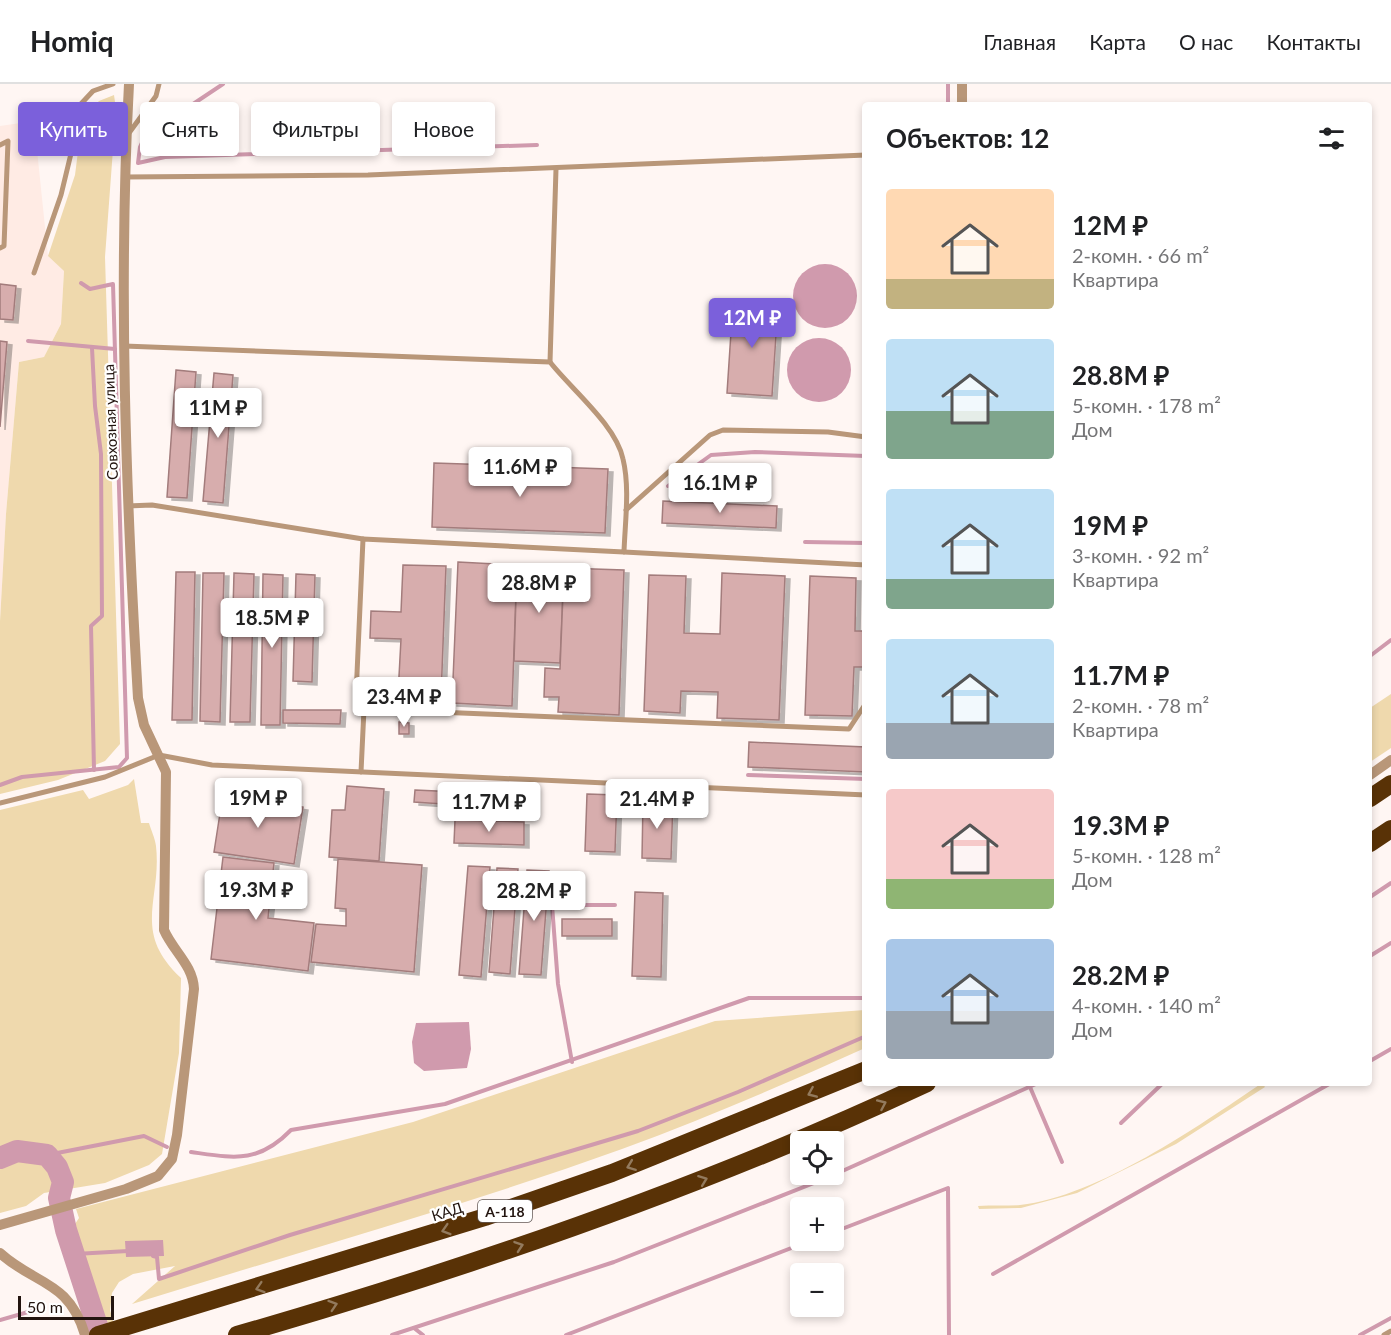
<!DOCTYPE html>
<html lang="ru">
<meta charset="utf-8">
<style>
body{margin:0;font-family:Lato,sans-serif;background:#f2f2f2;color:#202124;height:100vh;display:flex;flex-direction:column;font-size:22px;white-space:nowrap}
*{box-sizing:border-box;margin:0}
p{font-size:20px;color:#757577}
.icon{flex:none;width:33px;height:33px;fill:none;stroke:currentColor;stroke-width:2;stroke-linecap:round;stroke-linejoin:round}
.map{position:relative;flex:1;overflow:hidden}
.panel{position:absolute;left:862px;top:18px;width:510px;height:984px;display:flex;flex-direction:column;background:#fff;border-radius:6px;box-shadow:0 3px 9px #0003}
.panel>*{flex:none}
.top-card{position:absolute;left:18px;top:18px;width:570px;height:54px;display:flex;gap:12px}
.fabs{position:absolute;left:790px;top:1047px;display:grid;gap:12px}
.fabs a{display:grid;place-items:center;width:54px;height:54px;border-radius:6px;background:#fff;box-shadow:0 3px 9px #0003;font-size:30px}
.scale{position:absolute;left:18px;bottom:15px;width:96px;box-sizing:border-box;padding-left:6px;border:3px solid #22140f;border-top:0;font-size:16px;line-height:21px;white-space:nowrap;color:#22140f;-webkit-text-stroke:4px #fff;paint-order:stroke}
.price{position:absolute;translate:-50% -51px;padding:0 14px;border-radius:6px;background:#fff;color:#222;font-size:20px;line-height:39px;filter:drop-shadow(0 2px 3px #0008)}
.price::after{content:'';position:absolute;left:50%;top:36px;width:18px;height:14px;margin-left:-9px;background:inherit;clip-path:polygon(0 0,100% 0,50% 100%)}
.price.active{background:#7b60db;color:#fff}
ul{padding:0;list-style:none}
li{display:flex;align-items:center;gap:18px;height:150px;padding:0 24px}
li span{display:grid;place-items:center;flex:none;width:168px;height:120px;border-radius:6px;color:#555}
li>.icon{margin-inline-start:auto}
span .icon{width:72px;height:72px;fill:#fffc;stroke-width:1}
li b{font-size:26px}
h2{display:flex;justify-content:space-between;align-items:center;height:72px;padding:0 24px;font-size:26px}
.chip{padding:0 21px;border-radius:6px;background:#fff;box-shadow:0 3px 9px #0003;font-size:21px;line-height:54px}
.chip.active{background:#7b60db;color:#fff}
header{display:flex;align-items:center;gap:36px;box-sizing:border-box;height:84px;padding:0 30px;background:#fff;border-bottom:2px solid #e0e0e0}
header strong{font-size:28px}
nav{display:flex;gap:33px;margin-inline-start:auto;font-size:21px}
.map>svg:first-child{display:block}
</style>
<header>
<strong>Homiq</strong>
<nav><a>Главная</a><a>Карта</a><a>О нас</a><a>Контакты</a></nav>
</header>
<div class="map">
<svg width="1391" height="1251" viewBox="0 0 1391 1251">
<defs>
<filter id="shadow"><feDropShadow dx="5" dy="3" stdDeviation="0" flood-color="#0004"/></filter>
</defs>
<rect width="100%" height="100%" fill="#fff6f3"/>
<path fill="#ffebe4" d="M 34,37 L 48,172 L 64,187 L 61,240 L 44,273 L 19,278 L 6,430 L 0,537 L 0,42 Z"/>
<g fill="#efd9ad">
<path d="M 114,11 L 116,25 L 105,173 L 120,660 L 105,677 L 58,696 L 0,710 L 0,537 L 6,430 L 19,278 L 44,273 L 61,240 L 64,187 L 48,172 L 75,91 L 81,44 L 86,30 L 99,17 Z"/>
<path d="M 1391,610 L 1391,664 L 1370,678 L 1370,624 Z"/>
<path d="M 134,695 L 141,739 L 149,739 C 151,746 155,754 156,762 C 162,816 131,847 181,894 L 179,969 L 162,1070 L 149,1081 L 105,1099 L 44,1109 L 26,1122 L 0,1129 L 0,726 L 83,706 L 89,715 L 128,701 Z"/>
<path d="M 865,926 L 865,964 C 785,1000 704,1035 622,1065 C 461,1123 295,1169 132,1220 L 175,1182 L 133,1190 L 119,1198 L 112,1209 L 110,1226 L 117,1251 L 105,1251 L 87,1199 L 73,1143 L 79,1134 L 76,1125 L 413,1038 L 715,937 Z"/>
<path d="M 1262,999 L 1265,1003 L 1176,1060 L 1077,1109 L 1021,1124 L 979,1125 L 978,1122 C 992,1121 1007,1122 1020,1121 C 1099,1112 1197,1043 1262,999 Z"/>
</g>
<g fill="#d09aad">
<circle cx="825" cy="212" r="32"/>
<circle cx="819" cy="286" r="32"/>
<path d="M 469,938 L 471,965 L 467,984 L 424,987 L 414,979 L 412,958 L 416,939 Z"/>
<path d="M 163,1156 L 164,1172 L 126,1173 L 125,1157 Z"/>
</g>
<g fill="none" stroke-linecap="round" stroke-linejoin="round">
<g stroke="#d09aad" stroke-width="4">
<path d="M 223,0 L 145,52 L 140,63 L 138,79 L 165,73 L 537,61"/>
<path d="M 948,21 L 948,0"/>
<path d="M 28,257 L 115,265"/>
<path d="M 92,264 L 95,322 L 101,370 L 102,532 L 91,542 L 94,686"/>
<path d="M 668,402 L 711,371 L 755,368 L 866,372"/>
<path d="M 805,458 L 866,459"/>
<path d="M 1370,572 L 1391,556"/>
<path d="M 748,691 L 866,695"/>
<path d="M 0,701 L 22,693 L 119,683 L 127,674 L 113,200 L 90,205 L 81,199"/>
<path d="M 1370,813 L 1391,799"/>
<path d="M 1370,872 L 1391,859"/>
<path d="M 1370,977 L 1391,965"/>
<path d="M 572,978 L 558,900 L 552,821 L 615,821"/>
<path d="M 1030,1003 L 1062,1078"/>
<path d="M 1121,1039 L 1163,999"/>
<path d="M 191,1068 C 234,1074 258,1080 291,1046 L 445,1020 L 749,914 L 866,914"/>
<path d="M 47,1071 L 144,1052 L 167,1063"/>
<path d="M 834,1148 L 948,1104 L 949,1251"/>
<path d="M 75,1170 L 128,1167"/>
<path d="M 153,1172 L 157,1173 L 159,1195 L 290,1151 L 638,1047 L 738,1008 L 866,952"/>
<path d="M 993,1190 L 1331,999"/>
<path d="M 0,1236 L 35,1226"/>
<path d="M 414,1244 L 423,1251"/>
<path d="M 392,1251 L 614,1178 L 829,1093 L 1038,999"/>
<path d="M 566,1251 L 812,1156"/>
<path d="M 1360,1251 L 1391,1234"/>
</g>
<path stroke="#d09aad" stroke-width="22" d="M 0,1074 L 17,1067 L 47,1071 L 57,1083 L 63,1098 L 59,1114 L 66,1146 L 100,1251"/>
</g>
<g fill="#d7adad" stroke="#a37c7c" stroke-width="1.5" filter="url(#shadow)">
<path d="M 0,200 L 16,202 L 13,236 L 0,235 Z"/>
<path d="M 733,218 L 778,221 L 772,312 L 727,309 Z"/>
<path d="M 0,257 L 7,258 L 0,343 Z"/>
<path d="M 176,286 L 196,288 L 187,414 L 167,413 Z"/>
<path d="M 214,289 L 233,291 L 223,419 L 203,417 Z"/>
<path d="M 434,379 L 608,385 L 605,449 L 432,443 Z"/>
<path d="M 663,417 L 777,422 L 776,444 L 662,439 Z"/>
<path d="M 458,478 L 517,481 L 512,622 L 452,619 Z"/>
<path d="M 403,481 L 446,482 L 441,613 L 398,611 L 401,555 L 370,554 L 371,527 L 401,528 Z"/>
<path d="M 517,482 L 564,484 L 560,579 L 514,577 Z"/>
<path d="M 564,484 L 624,486 L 619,631 L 558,628 L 559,613 L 544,613 L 545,584 L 560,585 Z"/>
<path d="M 176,488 L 195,488 L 192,636 L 172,636 Z"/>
<path d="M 203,489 L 224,489 L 220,638 L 200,637 Z"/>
<path d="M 234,489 L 254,490 L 250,638 L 230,638 Z"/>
<path d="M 722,489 L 785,492 L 779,636 L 717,634 L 718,608 L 681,607 L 680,629 L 644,627 L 649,491 L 686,492 L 684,549 L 720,550 Z"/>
<path d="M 263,490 L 283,491 L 280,641 L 261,641 Z"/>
<path d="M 296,490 L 315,491 L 312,598 L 293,597 Z"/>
<path d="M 810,492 L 856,494 L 855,547 L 866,547 L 866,583 L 854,583 L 852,632 L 805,631 Z"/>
<path d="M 283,626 L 341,626 L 340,640 L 283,639 Z"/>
<path d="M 399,638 L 409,639 L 409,650 L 399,650 Z"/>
<path d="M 749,658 L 866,663 L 866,688 L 748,683 Z"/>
<path d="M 347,702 L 384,705 L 379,777 L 329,773 L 332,726 L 345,726 Z"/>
<path d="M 415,706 L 458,708 L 457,721 L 414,718 Z"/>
<path d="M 223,710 L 303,723 L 294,780 L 214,768 Z"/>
<path d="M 587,710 L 617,711 L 615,768 L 585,767 Z"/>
<path d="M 643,717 L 673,718 L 671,775 L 642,774 Z"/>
<path d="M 455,736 L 524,738 L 524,761 L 454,759 Z"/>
<path d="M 223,773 L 274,779 L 268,834 L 314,839 L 308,887 L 211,875 Z"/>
<path d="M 338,775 L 422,781 L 414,888 L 311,878 L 316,840 L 346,842 L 346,825 L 335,824 Z"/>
<path d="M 468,782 L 490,783 L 481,893 L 459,891 Z"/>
<path d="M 497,784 L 518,785 L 510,890 L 489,888 Z"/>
<path d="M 527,786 L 549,787 L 541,891 L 519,890 Z"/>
<path d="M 635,808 L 663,809 L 661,893 L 632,892 Z"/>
<rect x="562" y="835" width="50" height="17"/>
</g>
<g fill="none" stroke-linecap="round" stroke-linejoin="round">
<g stroke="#b99779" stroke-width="5">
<path d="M 129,49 L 156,12 L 159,0"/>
<path d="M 0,61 L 8,57 L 4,162 L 0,164"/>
<path d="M 124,93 L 368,91 L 866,71"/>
<path d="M 34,189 L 61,111 L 75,53 L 79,22 L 93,7 L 113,0"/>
<path d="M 124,262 L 550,278 C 571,305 616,341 623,375 C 630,404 625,438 624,468 L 363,455 L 356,612 L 364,625 L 361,688"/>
<path d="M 550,278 L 556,85"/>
<path d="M 127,422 L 152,421 L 363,455"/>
<path d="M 626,426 L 710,351 L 723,346 L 828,348 L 866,353"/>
<path d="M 624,468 L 866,481"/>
<path d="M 364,625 L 849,645 L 866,619"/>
<path d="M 0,719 L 105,693 L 159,671 L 212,681 L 866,711"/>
<path d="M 1384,1251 L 1391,1247"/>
</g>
<g stroke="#b99779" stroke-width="10">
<path d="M 962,21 L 962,0"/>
<path d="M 1370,691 L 1391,676"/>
<path d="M 0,1141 L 126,1105 L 158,1092 L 172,1075 L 177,1051 L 194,905 C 193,881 173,867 164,846 L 166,688 L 144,641 L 138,614 C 126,409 118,205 129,0"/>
<path d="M 0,1169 C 35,1201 69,1196 85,1251"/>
</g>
<g stroke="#593206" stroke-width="18">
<path d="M 1370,714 L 1391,700"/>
<path d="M 1370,759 L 1391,745"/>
<path d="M 98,1251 L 485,1133 L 612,1089 L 866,986"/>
<path d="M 237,1251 C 473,1183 705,1103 927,999"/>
</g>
</g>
<defs><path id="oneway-chevron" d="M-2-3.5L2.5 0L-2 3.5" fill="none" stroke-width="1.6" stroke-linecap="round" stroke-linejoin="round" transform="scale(1.5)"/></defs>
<g stroke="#937a5d">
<use href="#oneway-chevron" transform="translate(812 1009) rotate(157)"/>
<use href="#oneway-chevron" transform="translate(882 1020) rotate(-24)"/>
<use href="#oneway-chevron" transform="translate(631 1082) rotate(159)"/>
<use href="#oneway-chevron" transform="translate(703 1096) rotate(-21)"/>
<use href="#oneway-chevron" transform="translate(446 1146) rotate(163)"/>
<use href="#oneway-chevron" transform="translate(519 1162) rotate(-19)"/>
<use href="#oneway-chevron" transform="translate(260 1204) rotate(163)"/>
<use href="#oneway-chevron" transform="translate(333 1221) rotate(-18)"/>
</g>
<g text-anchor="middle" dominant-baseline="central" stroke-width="4.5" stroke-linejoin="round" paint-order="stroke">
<rect fill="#fff" stroke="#645a57" stroke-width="1.5" x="478" y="1116" width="54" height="22" rx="4.5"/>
<g font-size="14" font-weight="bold" fill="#22140f">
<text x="505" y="1127">А-118</text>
</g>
<g font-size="15" fill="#22140f" stroke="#fff">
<text transform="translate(110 338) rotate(-92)">Совхозная улица</text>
<text transform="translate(447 1127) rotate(-17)">КАД</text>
</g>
</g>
</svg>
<div class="fabs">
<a><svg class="icon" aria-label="locate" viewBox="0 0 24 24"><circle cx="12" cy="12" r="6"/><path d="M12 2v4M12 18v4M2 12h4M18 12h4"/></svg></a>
<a>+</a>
<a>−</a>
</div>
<div class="scale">50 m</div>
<b class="price active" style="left:752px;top:265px">12M ₽</b>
<b class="price" style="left:218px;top:355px">11M ₽</b>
<b class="price" style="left:520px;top:414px">11.6M ₽</b>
<b class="price" style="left:720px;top:430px">16.1M ₽</b>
<b class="price" style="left:539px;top:530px">28.8M ₽</b>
<b class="price" style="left:272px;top:565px">18.5M ₽</b>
<b class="price" style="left:404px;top:644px">23.4M ₽</b>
<b class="price" style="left:258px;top:745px">19M ₽</b>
<b class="price" style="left:657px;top:746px">21.4M ₽</b>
<b class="price" style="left:489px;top:749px">11.7M ₽</b>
<b class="price" style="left:256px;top:837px">19.3M ₽</b>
<b class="price" style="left:534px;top:838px">28.2M ₽</b>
<div class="top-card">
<a class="chip active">Купить</a>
<a class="chip">Снять</a>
<a class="chip">Фильтры</a>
<a class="chip">Новое</a>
</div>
<section class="panel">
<h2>Объектов: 12<svg class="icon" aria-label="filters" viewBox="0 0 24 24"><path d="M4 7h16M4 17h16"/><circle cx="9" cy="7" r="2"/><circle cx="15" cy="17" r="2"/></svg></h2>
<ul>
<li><span style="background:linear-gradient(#ffd9b3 75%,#c2b280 0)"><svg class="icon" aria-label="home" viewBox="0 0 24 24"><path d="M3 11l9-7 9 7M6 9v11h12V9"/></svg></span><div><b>12M ₽</b><p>2-комн. · 66 m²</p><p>Квартира</p></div></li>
<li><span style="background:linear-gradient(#bfe0f5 60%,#7fa58c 0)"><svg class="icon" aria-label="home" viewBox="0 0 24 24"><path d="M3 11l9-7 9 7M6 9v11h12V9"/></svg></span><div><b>28.8M ₽</b><p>5-комн. · 178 m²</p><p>Дом</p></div></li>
<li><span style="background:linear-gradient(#bfe0f5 75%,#7fa58c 0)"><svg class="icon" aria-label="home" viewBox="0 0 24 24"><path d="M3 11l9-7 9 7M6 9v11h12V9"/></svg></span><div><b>19M ₽</b><p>3-комн. · 92 m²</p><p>Квартира</p></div></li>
<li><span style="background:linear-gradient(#bfe0f5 70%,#9aa5b1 0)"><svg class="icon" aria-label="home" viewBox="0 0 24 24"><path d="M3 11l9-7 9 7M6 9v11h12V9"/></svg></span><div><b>11.7M ₽</b><p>2-комн. · 78 m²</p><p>Квартира</p></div></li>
<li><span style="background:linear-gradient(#f6c9c9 75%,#8fb573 0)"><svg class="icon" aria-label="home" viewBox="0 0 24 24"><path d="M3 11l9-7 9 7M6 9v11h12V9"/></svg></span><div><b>19.3M ₽</b><p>5-комн. · 128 m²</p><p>Дом</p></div></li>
<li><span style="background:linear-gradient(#a9c7e8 60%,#9aa5b1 0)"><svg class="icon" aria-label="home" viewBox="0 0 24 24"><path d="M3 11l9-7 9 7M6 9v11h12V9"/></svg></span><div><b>28.2M ₽</b><p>4-комн. · 140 m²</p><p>Дом</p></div></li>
</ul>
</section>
</div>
